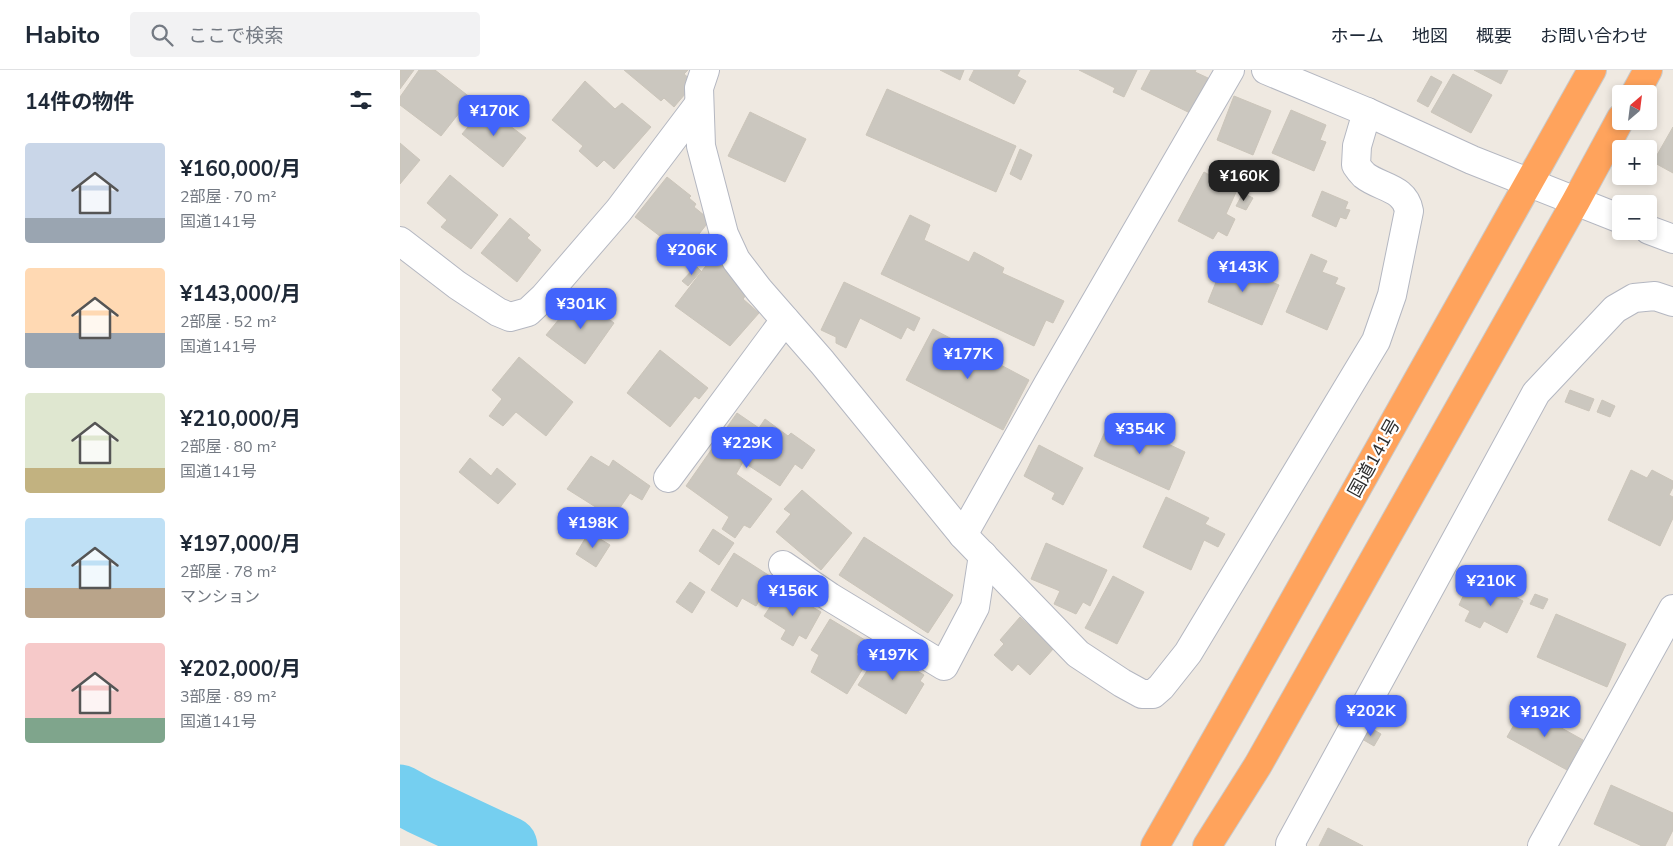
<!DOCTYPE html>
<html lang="ja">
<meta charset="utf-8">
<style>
body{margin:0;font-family:"Nunito Sans","Noto Sans JP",sans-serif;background:#f2f2f3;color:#1f2937;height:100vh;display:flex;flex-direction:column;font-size:19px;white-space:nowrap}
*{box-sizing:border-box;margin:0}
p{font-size:16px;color:#747a83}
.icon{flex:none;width:28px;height:28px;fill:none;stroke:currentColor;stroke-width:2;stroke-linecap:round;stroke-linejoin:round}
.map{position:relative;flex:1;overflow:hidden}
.drawer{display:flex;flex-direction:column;background:#fff;width:400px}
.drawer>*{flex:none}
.needle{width:32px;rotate:28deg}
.tools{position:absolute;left:1212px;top:15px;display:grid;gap:10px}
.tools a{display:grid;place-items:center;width:45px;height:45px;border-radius:5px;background:#fff;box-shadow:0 2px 8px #0003;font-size:25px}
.price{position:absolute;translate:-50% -42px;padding:0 11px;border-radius:10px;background:#4264fb;color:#fff;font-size:16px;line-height:32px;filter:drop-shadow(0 1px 2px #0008)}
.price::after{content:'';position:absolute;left:50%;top:30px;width:15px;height:11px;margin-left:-8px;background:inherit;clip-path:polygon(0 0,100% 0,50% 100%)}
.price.active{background:#222;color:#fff}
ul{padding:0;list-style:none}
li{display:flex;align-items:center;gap:15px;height:125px;padding:0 25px}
li span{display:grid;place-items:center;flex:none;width:140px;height:100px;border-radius:5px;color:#555}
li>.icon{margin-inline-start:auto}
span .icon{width:60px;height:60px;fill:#fffc;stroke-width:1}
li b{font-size:21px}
h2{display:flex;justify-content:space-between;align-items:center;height:60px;padding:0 25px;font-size:21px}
header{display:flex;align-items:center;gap:30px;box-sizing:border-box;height:70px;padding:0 25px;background:#fff;border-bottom:1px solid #e0e1e3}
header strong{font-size:24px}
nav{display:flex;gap:28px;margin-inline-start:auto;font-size:18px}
.search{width:350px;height:45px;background:#f2f2f3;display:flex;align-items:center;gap:12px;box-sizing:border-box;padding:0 18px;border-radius:5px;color:#747a83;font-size:19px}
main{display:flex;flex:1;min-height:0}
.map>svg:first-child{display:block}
</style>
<header>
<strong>Habito</strong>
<div class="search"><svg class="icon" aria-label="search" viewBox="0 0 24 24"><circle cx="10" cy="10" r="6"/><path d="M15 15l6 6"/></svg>ここで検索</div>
<nav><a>ホーム</a><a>地図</a><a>概要</a><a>お問い合わせ</a></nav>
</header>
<main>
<section class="drawer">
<h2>14件の物件<svg class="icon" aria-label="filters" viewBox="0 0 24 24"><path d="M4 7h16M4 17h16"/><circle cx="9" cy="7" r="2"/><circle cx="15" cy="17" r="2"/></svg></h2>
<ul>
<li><span style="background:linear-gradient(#c9d6e8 75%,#9aa5b1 0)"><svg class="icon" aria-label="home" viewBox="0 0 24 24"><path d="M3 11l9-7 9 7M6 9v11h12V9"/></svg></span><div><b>¥160,000/月</b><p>2部屋 · 70 m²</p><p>国道141号</p></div></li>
<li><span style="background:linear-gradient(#ffd9b3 65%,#9aa5b1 0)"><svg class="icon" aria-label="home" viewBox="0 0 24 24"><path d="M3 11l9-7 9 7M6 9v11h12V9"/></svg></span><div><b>¥143,000/月</b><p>2部屋 · 52 m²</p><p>国道141号</p></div></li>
<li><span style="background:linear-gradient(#dfe7d0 75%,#c2b280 0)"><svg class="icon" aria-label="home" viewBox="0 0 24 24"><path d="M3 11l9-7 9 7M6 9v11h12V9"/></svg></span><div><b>¥210,000/月</b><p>2部屋 · 80 m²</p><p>国道141号</p></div></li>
<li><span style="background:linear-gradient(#bfe0f5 70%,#b9a48a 0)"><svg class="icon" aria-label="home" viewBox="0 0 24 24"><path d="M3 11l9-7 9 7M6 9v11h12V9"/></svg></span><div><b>¥197,000/月</b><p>2部屋 · 78 m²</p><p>マンション</p></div></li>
<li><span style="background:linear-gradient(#f6c9c9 75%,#7fa58c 0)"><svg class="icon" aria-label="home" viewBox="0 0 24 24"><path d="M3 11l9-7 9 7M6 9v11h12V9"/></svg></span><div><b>¥202,000/月</b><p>3部屋 · 89 m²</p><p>国道141号</p></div></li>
</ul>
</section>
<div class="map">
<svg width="1273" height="776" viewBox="0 0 1273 776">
<rect width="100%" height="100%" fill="#efe9e1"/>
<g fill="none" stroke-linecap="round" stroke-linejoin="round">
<path stroke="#75cff0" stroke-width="59" d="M 0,724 L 20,735 L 108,776"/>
</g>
<g fill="#cbc7bf" stroke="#cbc5ba">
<path d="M 0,0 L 14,0 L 0,19 Z"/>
<path d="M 19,0 L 35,0 L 71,28 L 41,66 L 0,35 L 0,27 Z"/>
<path d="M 224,0 L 288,0 L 284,4 L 291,10 L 291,17 L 274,37 L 264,28 L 261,31 Z"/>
<path d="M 540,0 L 564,0 L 560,10 Z"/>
<path d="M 574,0 L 620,0 L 617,6 L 626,11 L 614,34 L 569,10 Z"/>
<path d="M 679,0 L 737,0 L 724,27 L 713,22 L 715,18 Z"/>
<path d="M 751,0 L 796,0 L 795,2 L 808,8 L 790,43 L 741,19 Z"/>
<path d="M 1074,0 L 1108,0 L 1101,14 Z"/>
<path d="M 1053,4 L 1092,25 L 1071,63 L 1031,42 Z"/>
<path d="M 1031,6 L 1042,12 L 1028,37 L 1017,31 Z"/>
<path d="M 185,11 L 215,39 L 222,33 L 251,57 L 214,99 L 204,90 L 197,97 L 179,81 L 183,76 L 152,50 Z"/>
<path d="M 487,19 L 616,76 L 596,122 L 466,65 Z"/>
<path d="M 834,26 L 871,41 L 853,85 L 817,70 Z"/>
<path d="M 85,37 L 126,68 L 103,97 L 62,64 Z"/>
<path d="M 891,40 L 926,55 L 920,70 L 926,72 L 914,101 L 872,83 Z"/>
<path d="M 350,42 L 406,69 L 385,112 L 328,86 Z"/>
<path d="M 1273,57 L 1273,103 L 1253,92 Z"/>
<path d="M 0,73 L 20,90 L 0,114 Z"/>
<path d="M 620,79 L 632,85 L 621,110 L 610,104 Z"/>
<path d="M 804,102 L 837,120 L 826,144 L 835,149 L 827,166 L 818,161 L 813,169 L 778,151 Z"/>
<path d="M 50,105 L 98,145 L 71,179 L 41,157 L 47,150 L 27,133 Z"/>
<path d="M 267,107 L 291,126 L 289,128 L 296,134 L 294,137 L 310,150 L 288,178 L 274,166 L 269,173 L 235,147 Z"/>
<path d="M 922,121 L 948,132 L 945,139 L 950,140 L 946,149 L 940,147 L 936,157 L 912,146 Z"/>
<path d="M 843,123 L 853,128 L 846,140 L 836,136 Z"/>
<path d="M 510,145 L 530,155 L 524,170 L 569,192 L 574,182 L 604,198 L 602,203 L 664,231 L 653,253 L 646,250 L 634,276 L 481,204 Z"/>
<path d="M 110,148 L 130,165 L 127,168 L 141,180 L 117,212 L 81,183 Z"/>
<path d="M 319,182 L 349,221 L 343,229 L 359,243 L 330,276 L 275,236 L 305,197 Z"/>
<path d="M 911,184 L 927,191 L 922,202 L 938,208 L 935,214 L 945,218 L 927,260 L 886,242 Z"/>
<path d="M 824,192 L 879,215 L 862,255 L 808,232 Z"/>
<path d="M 296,196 L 301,201 L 288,216 L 282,211 Z"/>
<path d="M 444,212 L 520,248 L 514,261 L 507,257 L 501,269 L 460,248 L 446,278 L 436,273 L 436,267 L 421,260 Z"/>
<path d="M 184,230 L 214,253 L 185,294 L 146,265 L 174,231 L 179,235 Z"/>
<path d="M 533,259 L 629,310 L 603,360 L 506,310 Z"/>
<path d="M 260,280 L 308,318 L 299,329 L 295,326 L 270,357 L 227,323 Z"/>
<path d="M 119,287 L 173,332 L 146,366 L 116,342 L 103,356 L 89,346 L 102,329 L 92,320 Z"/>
<path d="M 1170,320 L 1194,329 L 1189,341 L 1165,332 Z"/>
<path d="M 1202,330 L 1215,336 L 1210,347 L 1197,342 Z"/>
<path d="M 337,343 L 359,358 L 365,349 L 388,366 L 391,363 L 415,380 L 402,399 L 395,394 L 380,416 L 343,392 L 336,404 L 372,429 L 350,458 L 344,455 L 335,468 L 322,459 L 329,447 L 286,416 Z"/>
<path d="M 711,348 L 728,357 L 726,361 L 740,367 L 743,362 L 785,382 L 769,420 L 694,386 Z"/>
<path d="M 639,375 L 683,398 L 663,435 L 652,429 L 655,423 L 624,406 Z"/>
<path d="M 191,386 L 209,397 L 213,390 L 250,416 L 242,430 L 230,423 L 213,448 L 167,419 Z"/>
<path d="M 70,388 L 91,406 L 97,398 L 116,414 L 98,434 L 59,402 Z"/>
<path d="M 1231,400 L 1247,408 L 1252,400 L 1273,411 L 1273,417 L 1269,425 L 1273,427 L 1273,448 L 1260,476 L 1208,450 Z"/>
<path d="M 402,420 L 452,463 L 421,500 L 376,462 L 391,444 L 384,439 Z"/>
<path d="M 766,427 L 809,448 L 805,454 L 825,464 L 818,477 L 804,470 L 791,500 L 743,477 Z"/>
<path d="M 313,459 L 334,473 L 319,495 L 299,481 Z"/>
<path d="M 189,462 L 210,475 L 196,497 L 176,484 Z"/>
<path d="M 464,467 L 553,525 L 528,563 L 439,505 Z"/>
<path d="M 646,473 L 707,500 L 690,536 L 683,532 L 676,544 L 654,534 L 660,521 L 631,509 Z"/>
<path d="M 334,483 L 373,508 L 356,536 L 342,528 L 337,537 L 311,520 Z"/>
<path d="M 713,506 L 744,522 L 717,574 L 685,558 Z"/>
<path d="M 1084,510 L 1123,531 L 1107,563 L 1084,551 L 1080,558 L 1065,551 L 1070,541 L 1059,535 L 1067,518 L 1077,523 Z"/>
<path d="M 290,512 L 305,522 L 292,543 L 276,532 Z"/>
<path d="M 382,519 L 421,542 L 406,569 L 399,565 L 393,576 L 381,569 L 386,560 L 364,546 Z"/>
<path d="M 1135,524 L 1148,529 L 1143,539 L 1130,534 Z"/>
<path d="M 1156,544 L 1226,574 L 1207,617 L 1137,587 Z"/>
<path d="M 620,547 L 654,578 L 630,605 L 618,594 L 612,601 L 594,585 L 604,574 L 600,570 Z"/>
<path d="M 430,549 L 465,570 L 456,585 L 467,592 L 447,624 L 411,602 L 419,585 L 411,580 Z"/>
<path d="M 481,579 L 524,605 L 520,611 L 524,614 L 506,644 L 458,615 Z"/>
<path d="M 1124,637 L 1183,670 L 1167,700 L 1107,667 Z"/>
<path d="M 969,657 L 981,664 L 974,676 L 962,669 Z"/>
<path d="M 1211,715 L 1273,743 L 1273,760 L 1265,776 L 1242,776 L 1194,754 Z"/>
<path d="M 928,758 L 963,776 L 919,776 Z"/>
</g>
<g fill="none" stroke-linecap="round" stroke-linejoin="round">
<defs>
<g id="minor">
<path d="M 305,0 L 299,18 L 301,76 L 324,164 L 336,190 L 359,220 L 422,292 L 563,465 L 678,584 L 722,613 L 742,624 L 753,624 L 761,617 L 788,583 L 976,271 L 992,225 L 1009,141 C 1005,117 980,118 964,105 C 961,102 958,98 956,95 L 957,76 L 967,42"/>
<path d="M 866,0 L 967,42 L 1072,90 L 1221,149"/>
<path d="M 1249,160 L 1273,169"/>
<path d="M 0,171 L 57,215 L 98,242 L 110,247 L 128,242 L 144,227 L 219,140 L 299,34"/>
<path d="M 268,408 L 385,250"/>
<path d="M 563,465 L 648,314 L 830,0"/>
<path d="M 383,495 L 430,527 L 544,596 L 575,537 L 583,485"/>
<path d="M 892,776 L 890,774 L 1136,323 L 1215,239 L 1234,228 L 1255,226 L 1273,232"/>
<path d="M 1142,776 L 1273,539"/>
</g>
<g id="highway">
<path d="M 1235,24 L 1248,0"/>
<path d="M 755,776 L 833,639 L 1192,0"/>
<path d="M 807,776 L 858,695 L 1176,131 L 1221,48"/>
</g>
</defs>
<use href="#minor" stroke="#b4b7c1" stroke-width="30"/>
<use href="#highway" stroke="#c9c9c9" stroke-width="30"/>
<use href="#minor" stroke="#fff" stroke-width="28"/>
<use href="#highway" stroke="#ffa35c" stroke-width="28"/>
</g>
<g text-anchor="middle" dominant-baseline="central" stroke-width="4.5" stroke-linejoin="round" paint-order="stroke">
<g font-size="18" fill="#2e2e2e" stroke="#fff">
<text transform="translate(974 388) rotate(-61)">国道141号</text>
</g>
</g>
</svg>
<div class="tools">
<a><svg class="needle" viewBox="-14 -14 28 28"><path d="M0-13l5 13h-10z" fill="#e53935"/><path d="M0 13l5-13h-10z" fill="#747a83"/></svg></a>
<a>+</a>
<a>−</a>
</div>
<b class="price" style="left:94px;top:67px">¥170K</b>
<b class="price active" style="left:844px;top:132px">¥160K</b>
<b class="price" style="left:292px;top:206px">¥206K</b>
<b class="price" style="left:843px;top:223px">¥143K</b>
<b class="price" style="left:181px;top:260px">¥301K</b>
<b class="price" style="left:568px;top:310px">¥177K</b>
<b class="price" style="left:740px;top:385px">¥354K</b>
<b class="price" style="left:347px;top:399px">¥229K</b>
<b class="price" style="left:193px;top:479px">¥198K</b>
<b class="price" style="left:1091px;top:537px">¥210K</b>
<b class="price" style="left:393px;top:547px">¥156K</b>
<b class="price" style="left:493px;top:611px">¥197K</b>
<b class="price" style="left:971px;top:667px">¥202K</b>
<b class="price" style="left:1145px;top:668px">¥192K</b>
</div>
</main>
